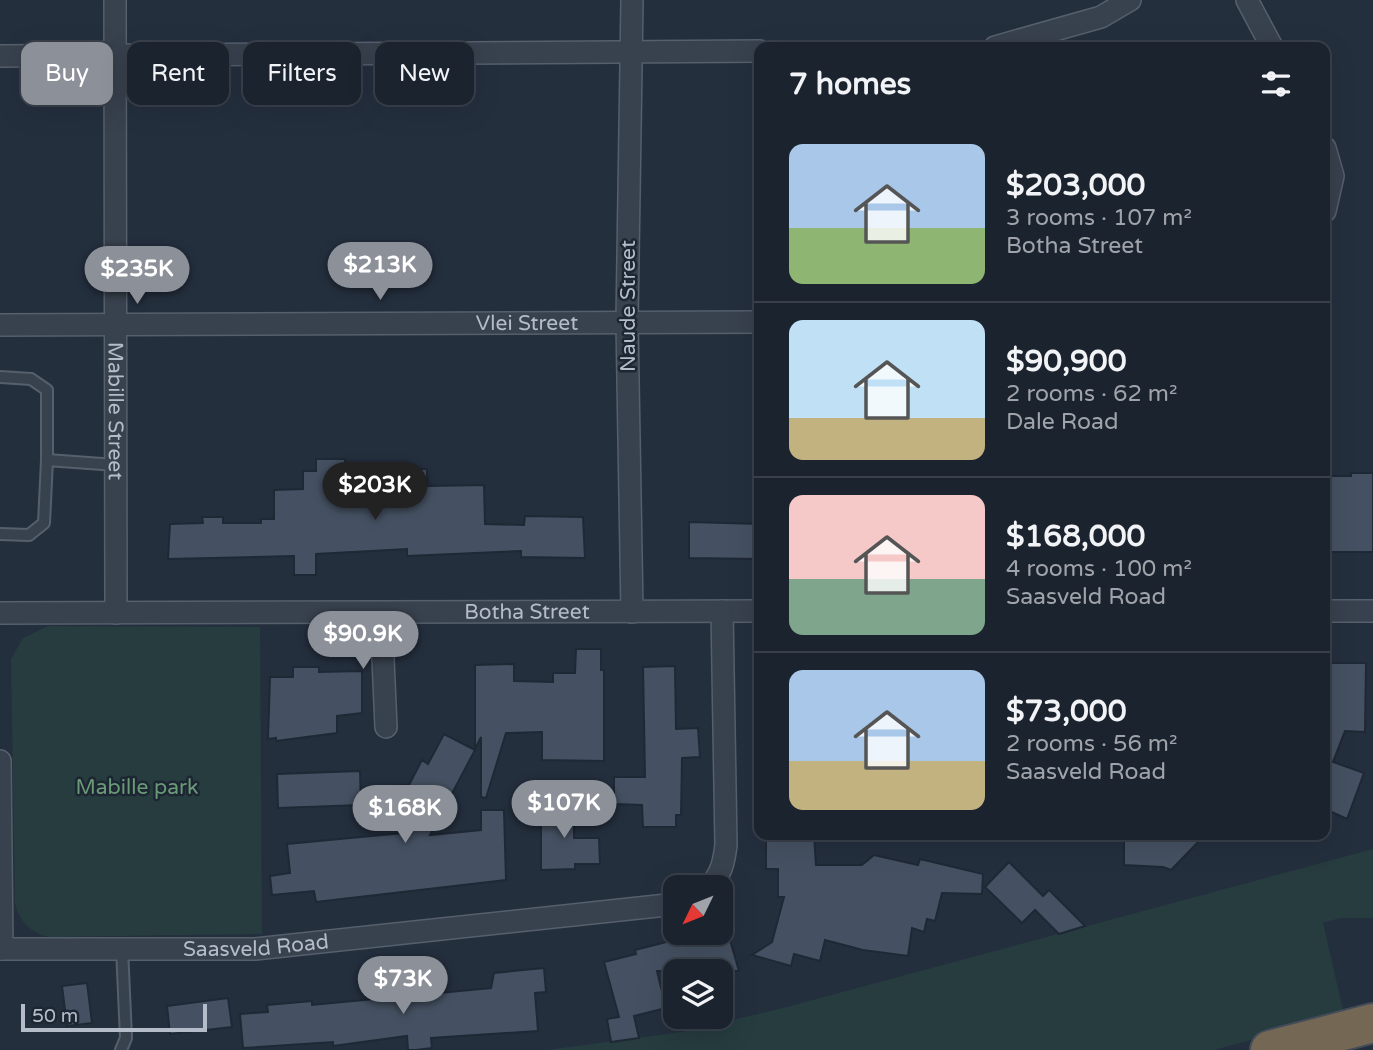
<!DOCTYPE html>
<meta charset="utf-8">
<style>
body{margin:0;font-family:"Varela Round",sans-serif;background:#282f3a;color:#f1f3f6;height:100vh;display:flex;flex-direction:column;font-size:26px;white-space:nowrap}
*{box-sizing:border-box;margin:0}
p{font-size:23px;color:#a0a4aa}
.icon{flex:none;width:38px;height:38px;fill:none;stroke:currentColor;stroke-width:2;stroke-linecap:round;stroke-linejoin:round}
.map{position:relative;flex:1;overflow:hidden}
.panel{position:absolute;left:754px;top:42px;width:576px;height:798px;display:flex;flex-direction:column;background:#1b232e;border-radius:14px;box-shadow:0 7px 28px #0002,0 0 0 2px #39404a}
.panel>*{flex:none}
.top-card{position:absolute;left:21px;top:42px;width:628px;height:63px;display:flex;gap:14px}
.needle{width:46px;rotate:227deg}
.controls{position:absolute;left:663px;top:875px;display:grid;gap:14px}
.controls a{display:grid;place-items:center;width:70px;height:70px;border-radius:14px;background:#1b232e;box-shadow:0 7px 28px #0002,0 0 0 2px #39404a;font-size:35px}
.scale{position:absolute;left:21px;bottom:18px;width:186px;box-sizing:border-box;padding-left:7px;border:4px solid #b4bcc9;border-top:0;font-size:19px;line-height:24px;white-space:nowrap;color:#b4bcc9;-webkit-text-stroke:5px #1d2633;paint-order:stroke}
.price{position:absolute;translate:-50% -60px;padding:0 16px;border-radius:24px;background:#8c9099;color:#fff;font-size:23px;line-height:46px;filter:drop-shadow(0 2px 4px #0008)}
.price::after{content:'';position:absolute;left:50%;top:42px;width:21px;height:16px;margin-left:-10px;background:inherit;clip-path:polygon(0 0,100% 0,50% 100%)}
.price.current{background:#222;color:#fff}
ul{padding:0;list-style:none}
li{display:flex;align-items:center;gap:21px;height:175px;padding:0 35px}
li+li{border-top:2px solid #39404a}
li span{display:grid;place-items:center;flex:none;width:196px;height:140px;border-radius:14px;color:#555}
li>.icon{margin-inline-start:auto}
span .icon{width:84px;height:84px;fill:#fffc;stroke-width:1}
li b{font-size:30px}
h2{display:flex;justify-content:space-between;align-items:center;height:84px;padding:0 35px;font-size:30px}
.tag{padding:0 24px;border-radius:14px;background:#1b232e;box-shadow:0 7px 28px #0002,0 0 0 2px #39404a;font-size:24px;line-height:63px}
.tag.current{background:#8c9099;color:#fff}
.map>svg:first-child{display:block}
</style>
<div class="map">
<svg width="1373" height="1050" viewBox="0 0 1373 1050">
<rect width="100%" height="100%" fill="#242f3e"/>
<g fill="#263c3f">
<path d="M 48,626 L 260,627 L 262,934 L 49,937 C 31,933 20,922 15,904 L 11,659 L 23,638 Z"/>
<path d="M 1373,849 L 1373,918 L 1340,918 L 1323,923 L 1344,1014 L 1214,1050 L 547,1050 L 682,1032 L 783,1008 Z"/>
</g>
<g fill="#455162" stroke="#1f2835" stroke-width="2">
<path d="M 316,459 L 345,459 L 345,469 L 427,469 L 427,486 L 484,485 L 485,524 L 524,525 L 525,516 L 583,517 L 585,558 L 521,557 L 521,551 L 407,556 L 407,549 L 316,554 L 316,575 L 294,575 L 294,556 L 168,559 L 170,524 L 203,523 L 202,517 L 223,517 L 223,523 L 261,523 L 261,519 L 274,519 L 274,490 L 303,489 L 303,471 L 316,471 Z"/>
<path d="M 1351,473 L 1373,473 L 1373,552 L 1325,552 L 1325,476 L 1351,476 Z"/>
<path d="M 689,522 L 760,524 L 760,559 L 689,558 Z"/>
<path d="M 576,649 L 601,649 L 601,670 L 604,670 L 604,761 L 542,760 L 542,732 L 506,733 L 486,798 L 481,797 L 481,737 L 475,749 L 475,665 L 514,664 L 514,681 L 553,682 L 553,673 L 575,673 Z"/>
<path d="M 1325,663 L 1366,663 L 1365,732 L 1345,731 L 1333,762 L 1364,773 L 1347,819 L 1325,809 Z"/>
<path d="M 675,666 L 676,729 L 698,728 L 700,757 L 682,758 L 681,815 L 676,815 L 676,827 L 643,827 L 642,805 L 614,804 L 614,777 L 645,777 L 643,667 Z"/>
<path d="M 293,667 L 319,667 L 319,672 L 362,671 L 362,713 L 337,716 L 337,733 L 276,741 L 276,738 L 268,739 L 270,677 L 293,677 Z"/>
<path d="M 444,734 L 475,750 L 430,835 L 481,830 L 481,810 L 504,810 L 506,880 L 316,902 L 314,891 L 272,895 L 270,876 L 290,873 L 287,844 L 402,833 L 399,785 L 409,785 L 422,760 L 428,764 Z"/>
<path d="M 360,771 L 361,805 L 278,808 L 277,774 Z"/>
<path d="M 541,803 L 574,803 L 574,838 L 599,838 L 600,864 L 575,864 L 575,869 L 541,870 Z"/>
<path d="M 766,835 L 814,835 L 816,865 L 862,865 L 874,855 L 918,865 L 920,859 L 983,874 L 982,894 L 942,893 L 935,921 L 927,919 L 924,932 L 912,928 L 908,956 L 863,950 L 825,940 L 820,961 L 794,954 L 791,966 L 752,955 L 772,942 L 784,897 L 778,897 L 778,869 L 766,869 Z"/>
<path d="M 1124,835 L 1205,835 L 1171,870 L 1163,867 L 1124,865 Z"/>
<path d="M 1009,862 L 1043,896 L 1049,890 L 1085,926 L 1059,934 L 1035,910 L 1022,923 L 985,887 Z"/>
<path d="M 703,937 L 706,946 L 730,940 L 739,971 L 657,971 L 666,1008 L 634,1016 L 639,1038 L 611,1042 L 607,1019 L 619,1017 L 604,962 L 636,954 L 635,950 L 678,939 L 679,943 Z"/>
<path d="M 544,968 L 546,992 L 535,993 L 538,1031 L 431,1038 L 432,1048 L 416,1050 L 408,1050 L 407,1036 L 333,1046 L 333,1042 L 243,1048 L 240,1014 L 268,1012 L 267,1005 L 312,1001 L 312,1005 L 491,988 L 494,973 Z"/>
<path d="M 87,983 L 92,1023 L 67,1026 L 62,986 Z"/>
<path d="M 228,998 L 232,1027 L 170,1034 L 167,1006 Z"/>
</g>
<g fill="none" stroke-linecap="round" stroke-linejoin="round">
<defs>
<g id="service">
<path d="M 0,377 L 31,379 L 47,390 L 47,460"/>
<path d="M 0,534 L 29,535 L 44,523 L 47,460 L 116,465"/>
<path d="M 121,1050 L 126,1038 L 122,948"/>
</g>
<g id="minor">
<path id="s1" d="M 115,0 L 116,613"/>
<path d="M 632,0 L 627,322 L 632,612"/>
<path d="M 1247,0 L 1272,47"/>
<path d="M 995,47 L 1101,17 L 1130,0"/>
<path d="M 0,56 L 760,51"/>
<path d="M 1325,148 L 1333,176 L 1325,211"/>
<path id="s2" d="M 0,325 L 760,322"/>
<path d="M 1325,611 L 1373,611"/>
<path id="s3" d="M 0,613 L 760,611"/>
<path d="M 381,614 L 386,727"/>
<path d="M 0,761 L 2,949"/>
<path d="M 709,887 C 721,875 724,862 726,845 L 722,611"/>
<path id="s4" d="M 0,949 L 255,949 L 676,904"/>
</g>
<path id="motorway" d="M 1270,1050 L 1373,1023"/>
</defs>
<use href="#service" stroke="#565f6c" stroke-width="14"/>
<use href="#minor" stroke="#565f6c" stroke-width="24"/>
<use href="#motorway" stroke="#434c59" stroke-width="42"/>
<use href="#service" stroke="#38414e" stroke-width="10"/>
<use href="#minor" stroke="#38414e" stroke-width="21"/>
<use href="#motorway" stroke="#746855" stroke-width="38"/>
</g>
<g text-anchor="middle" dominant-baseline="central" stroke-width="5" stroke-linejoin="round" paint-order="stroke">
<g font-size="21" fill="#b4bcc9" stroke="#1d2633">
<text transform="translate(628 306) rotate(-90)">Naude Street</text>
<text stroke="none"><textPath href="#s2" startOffset="527">Vlei Street</textPath></text>
<text stroke="none"><textPath href="#s1" startOffset="411">Mabille Street</textPath></text>
<text stroke="none"><textPath href="#s3" startOffset="527">Botha Street</textPath></text>
<text stroke="none"><textPath href="#s4" startOffset="256">Saasveld Road</textPath></text>
</g>
<g font-size="21" fill="#6b9a76" stroke="#1d2633">
<text x="137" y="787">Mabille park</text>
</g>
</g>
</svg>
<div class="controls">
<a><svg class="needle" viewBox="-14 -14 28 28"><path d="M0-13l5 13h-10z" fill="#e53935"/><path d="M0 13l5-13h-10z" fill="#a0a4aa"/></svg></a>
<a><svg class="icon" aria-label="layers" viewBox="0 0 24 24"><path d="M12 4l9 5-9 5-9-5zM3 14l9 5 9-5"/></svg></a>
</div>
<div class="scale">50 m</div>
<b class="price" style="left:380px;top:302px">$213K</b>
<b class="price" style="left:137px;top:306px">$235K</b>
<b class="price current" style="left:375px;top:522px">$203K</b>
<b class="price" style="left:363px;top:671px">$90.9K</b>
<b class="price" style="left:564px;top:840px">$107K</b>
<b class="price" style="left:405px;top:845px">$168K</b>
<b class="price" style="left:403px;top:1016px">$73K</b>
<div class="top-card">
<a class="tag current">Buy</a>
<a class="tag">Rent</a>
<a class="tag">Filters</a>
<a class="tag">New</a>
</div>
<section class="panel">
<h2>7 homes<svg class="icon" aria-label="filters" viewBox="0 0 24 24"><path d="M4 7h16M4 17h16"/><circle cx="9" cy="7" r="2"/><circle cx="15" cy="17" r="2"/></svg></h2>
<ul>
<li><span style="background:linear-gradient(#a9c7e8 60%,#8fb573 0)"><svg class="icon" aria-label="home" viewBox="0 0 24 24"><path d="M3 11l9-7 9 7M6 9v11h12V9"/></svg></span><div><b>$203,000</b><p>3 rooms · 107 m²</p><p>Botha Street</p></div></li>
<li><span style="background:linear-gradient(#bfe0f5 70%,#c2b280 0)"><svg class="icon" aria-label="home" viewBox="0 0 24 24"><path d="M3 11l9-7 9 7M6 9v11h12V9"/></svg></span><div><b>$90,900</b><p>2 rooms · 62 m²</p><p>Dale Road</p></div></li>
<li><span style="background:linear-gradient(#f6c9c9 60%,#7fa58c 0)"><svg class="icon" aria-label="home" viewBox="0 0 24 24"><path d="M3 11l9-7 9 7M6 9v11h12V9"/></svg></span><div><b>$168,000</b><p>4 rooms · 100 m²</p><p>Saasveld Road</p></div></li>
<li><span style="background:linear-gradient(#a9c7e8 65%,#c2b280 0)"><svg class="icon" aria-label="home" viewBox="0 0 24 24"><path d="M3 11l9-7 9 7M6 9v11h12V9"/></svg></span><div><b>$73,000</b><p>2 rooms · 56 m²</p><p>Saasveld Road</p></div></li>
</ul>
</section>
</div>
